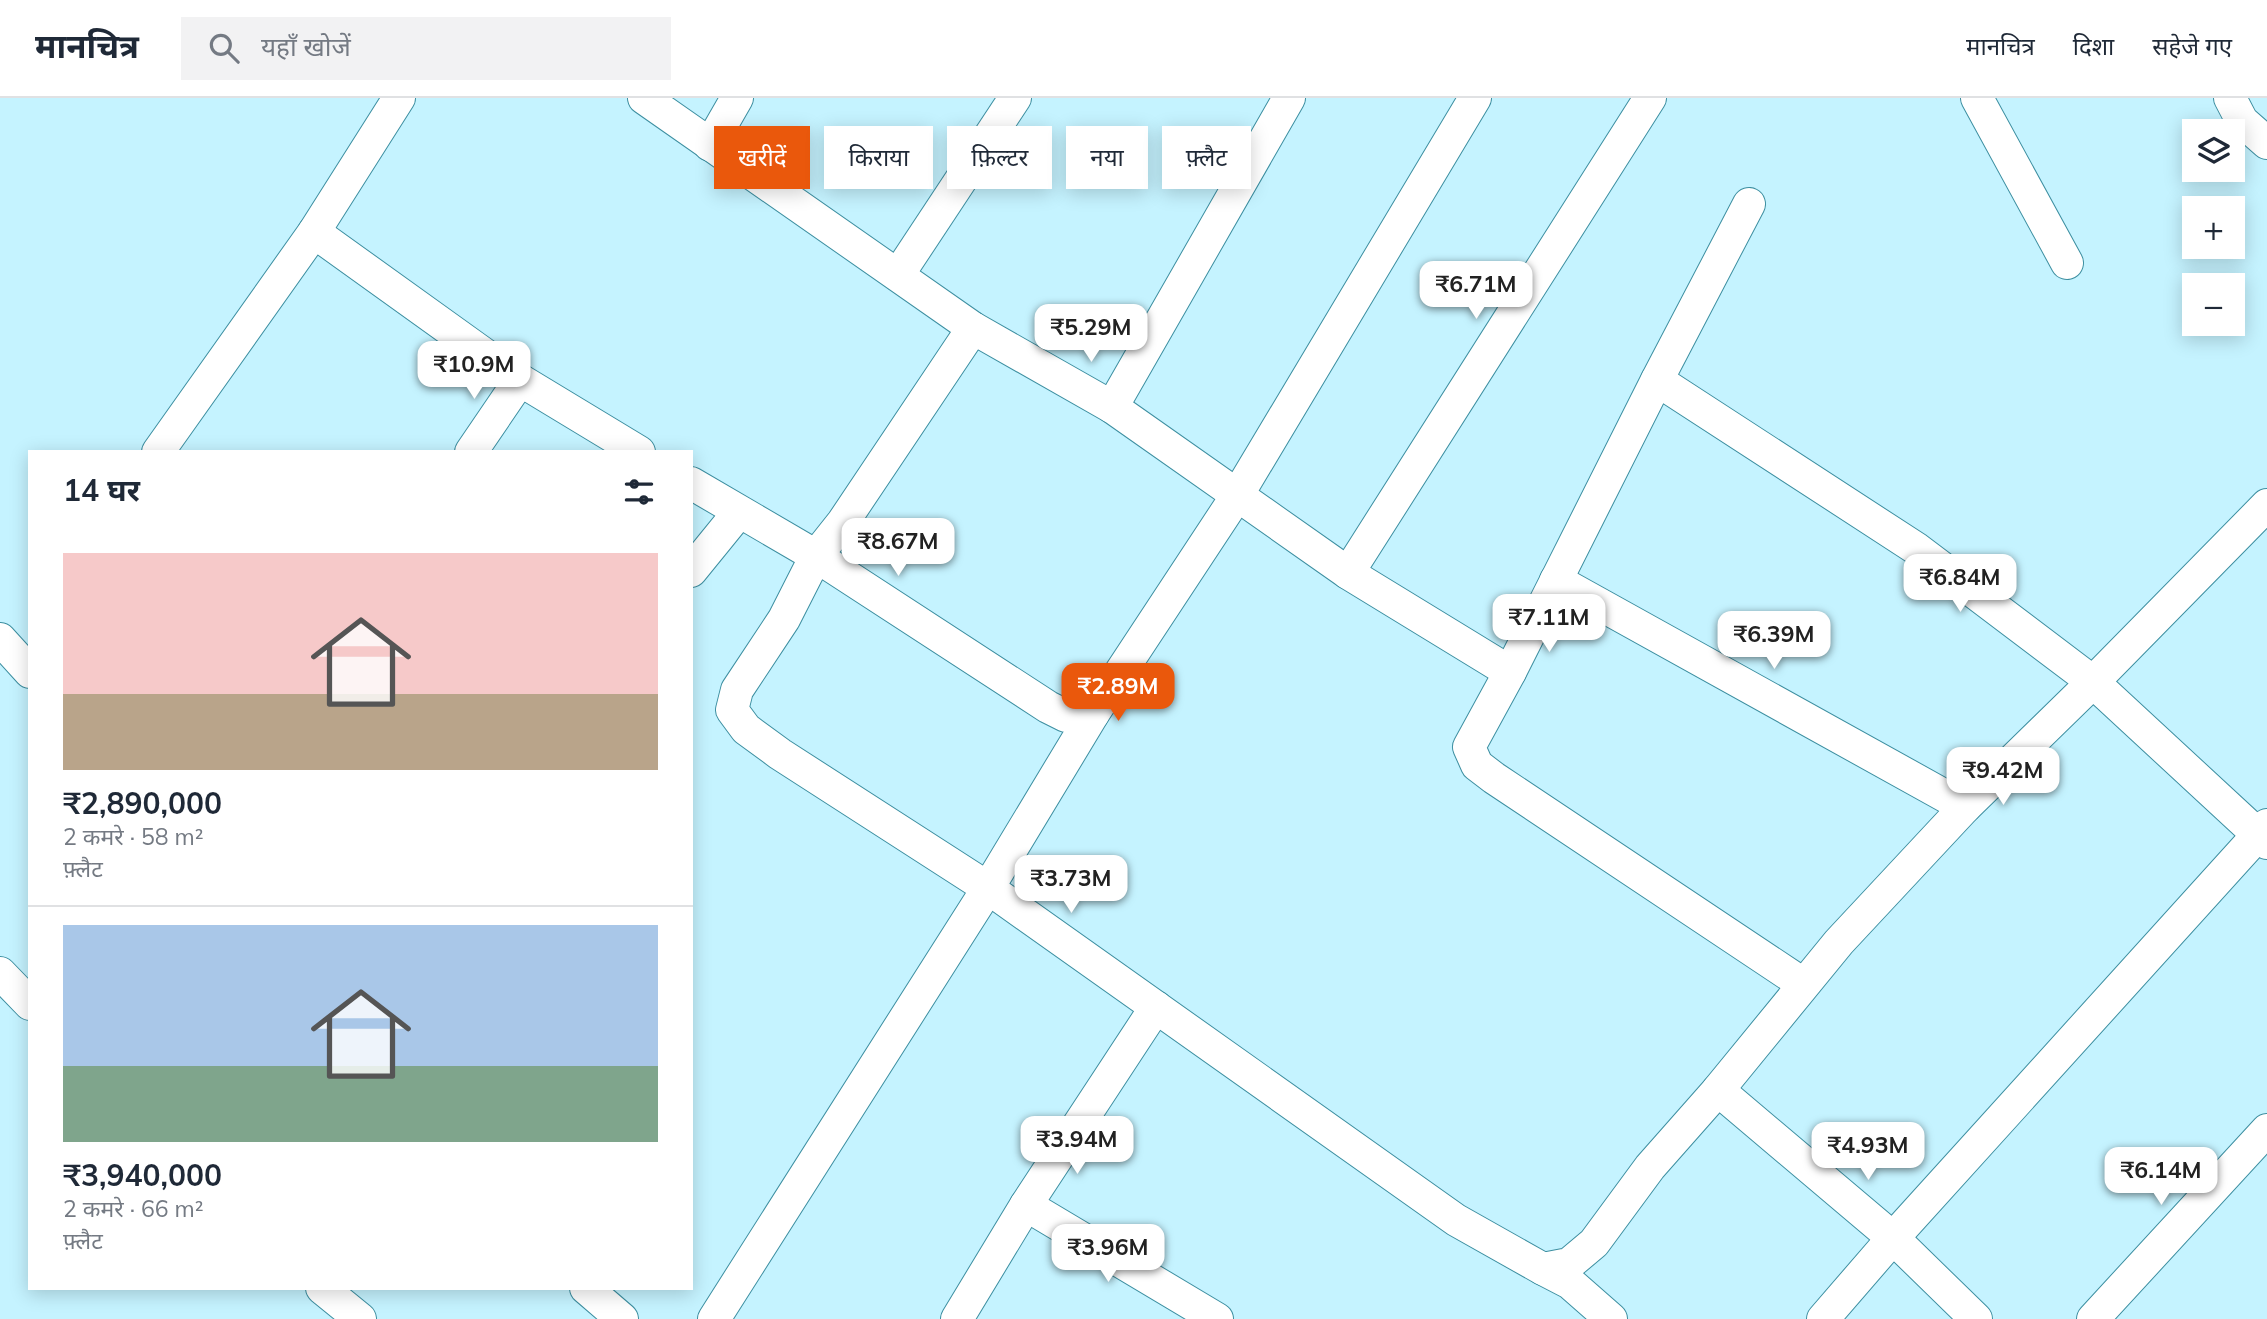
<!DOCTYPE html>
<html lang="hi">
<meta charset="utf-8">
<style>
body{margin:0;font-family:Mulish,"Noto Sans Devanagari",sans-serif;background:#f2f2f3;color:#1f2937;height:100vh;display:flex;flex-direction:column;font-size:26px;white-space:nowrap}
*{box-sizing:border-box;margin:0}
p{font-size:23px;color:#747a83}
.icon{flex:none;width:38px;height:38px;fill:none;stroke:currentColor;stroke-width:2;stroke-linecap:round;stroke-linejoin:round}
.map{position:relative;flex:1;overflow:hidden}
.panel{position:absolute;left:28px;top:352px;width:665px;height:840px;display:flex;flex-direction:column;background:#fff;border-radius:0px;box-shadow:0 4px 18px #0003}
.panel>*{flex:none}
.guide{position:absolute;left:714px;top:28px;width:665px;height:63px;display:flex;gap:14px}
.buttons{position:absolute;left:2182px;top:21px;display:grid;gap:14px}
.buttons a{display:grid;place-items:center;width:63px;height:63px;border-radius:0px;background:#fff;box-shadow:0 4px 18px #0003;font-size:35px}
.price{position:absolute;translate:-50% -60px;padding:0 16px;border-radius:14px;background:#fff;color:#222;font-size:23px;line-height:46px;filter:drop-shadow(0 2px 4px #0008)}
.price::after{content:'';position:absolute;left:50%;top:42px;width:21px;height:16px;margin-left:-10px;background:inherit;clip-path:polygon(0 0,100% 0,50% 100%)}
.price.selected{background:#ea580c;color:#fff}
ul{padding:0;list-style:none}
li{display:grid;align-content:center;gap:14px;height:371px;padding:0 35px}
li+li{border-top:2px solid #e0e1e3}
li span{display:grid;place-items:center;height:217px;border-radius:0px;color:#555}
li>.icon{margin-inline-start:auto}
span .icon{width:126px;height:126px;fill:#fffc;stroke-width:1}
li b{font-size:30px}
h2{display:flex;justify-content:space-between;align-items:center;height:84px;padding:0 35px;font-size:30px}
.chip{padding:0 24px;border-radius:0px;background:#fff;box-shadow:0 4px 18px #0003;font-size:24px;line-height:63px}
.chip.selected{background:#ea580c;color:#fff}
header{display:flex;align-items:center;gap:42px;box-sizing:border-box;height:98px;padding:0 35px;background:#fff;border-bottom:2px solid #e0e1e3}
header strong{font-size:33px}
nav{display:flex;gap:38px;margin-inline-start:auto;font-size:24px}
.search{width:490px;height:63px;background:#f2f2f3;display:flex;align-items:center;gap:18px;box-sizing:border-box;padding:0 24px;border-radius:0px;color:#747a83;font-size:26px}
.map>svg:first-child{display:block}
</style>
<header>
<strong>मानचित्र</strong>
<div class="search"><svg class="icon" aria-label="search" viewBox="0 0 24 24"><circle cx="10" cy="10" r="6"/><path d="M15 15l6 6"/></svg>यहाँ खोजें</div>
<nav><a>मानचित्र</a><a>दिशा</a><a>सहेजे गए</a></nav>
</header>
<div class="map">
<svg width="2267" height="1221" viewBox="0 0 2267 1221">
<rect width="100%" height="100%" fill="#c5f3ff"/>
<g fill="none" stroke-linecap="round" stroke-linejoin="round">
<defs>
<g id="minor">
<path d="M 644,0 L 973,230 L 1112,309 L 1348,475 L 1510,574"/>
<path d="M 1977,0 L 2067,165"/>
<path d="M 2230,0 L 2242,23 L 2267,45"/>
<path d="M 710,47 L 737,0"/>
<path d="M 1749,106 L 1657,282 L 1510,574 L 1469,649 L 1477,667 L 1494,680 L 1803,886"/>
<path d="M 314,134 L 520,282 L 639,354"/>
<path d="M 898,177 L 1015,0"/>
<path d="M 973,230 L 843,424 L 816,458 L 784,521 L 737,592 L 732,612 L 746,631 L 780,656 L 988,790 L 1456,1122 L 1543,1171 L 1569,1166 L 1594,1145 L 1650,1069 L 1718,992 L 1839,844 L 1965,709 L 2093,584 L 2267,407"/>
<path d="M 1657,282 L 1917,451 L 2093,584 L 2267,745"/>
<path d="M 1112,309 L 1289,0"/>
<path d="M 158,354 L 314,134 L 399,0"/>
<path d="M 471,354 L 520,282"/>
<path d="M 691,385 L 816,458 L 1048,609 L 1066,618 L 1093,616"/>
<path d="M 691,473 L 739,414"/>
<path d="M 1348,475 L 1650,0"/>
<path d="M 1556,482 L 1965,709"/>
<path d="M 0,541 L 30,574"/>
<path d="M 0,875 L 30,906"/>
<path d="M 1718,992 L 1893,1140 L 1976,1221"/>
<path d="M 1026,1107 L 1217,1221"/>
<path d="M 1543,1171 L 1570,1185 L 1611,1221"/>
<path d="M 322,1190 L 360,1221"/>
<path d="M 586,1190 L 622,1221"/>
<path d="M 714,1221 L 988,790 L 1093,616 L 1238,396 L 1475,0"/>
<path d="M 957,1221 L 1026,1107 L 1156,909"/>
<path d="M 1823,1221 L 1893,1140 L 2267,727"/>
<path d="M 2093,1221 L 2267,1032"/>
</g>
</defs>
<use href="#minor" stroke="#3d8fa1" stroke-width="34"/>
<use href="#minor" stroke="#fff" stroke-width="32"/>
</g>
</svg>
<div class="buttons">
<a><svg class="icon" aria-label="layers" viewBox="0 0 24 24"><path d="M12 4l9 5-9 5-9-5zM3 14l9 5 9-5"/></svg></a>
<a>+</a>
<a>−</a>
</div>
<b class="price" style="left:1476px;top:223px">₹6.71M</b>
<b class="price" style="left:1091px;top:266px">₹5.29M</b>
<b class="price" style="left:474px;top:303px">₹10.9M</b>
<b class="price" style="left:898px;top:480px">₹8.67M</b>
<b class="price" style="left:1960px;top:516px">₹6.84M</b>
<b class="price" style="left:1549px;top:556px">₹7.11M</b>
<b class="price" style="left:1774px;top:573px">₹6.39M</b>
<b class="price selected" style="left:1118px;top:625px">₹2.89M</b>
<b class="price" style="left:2003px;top:709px">₹9.42M</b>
<b class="price" style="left:1071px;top:817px">₹3.73M</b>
<b class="price" style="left:1077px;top:1078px">₹3.94M</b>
<b class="price" style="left:1868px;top:1084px">₹4.93M</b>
<b class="price" style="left:2161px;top:1109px">₹6.14M</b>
<b class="price" style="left:1108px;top:1186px">₹3.96M</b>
<div class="guide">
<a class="chip selected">खरीदें</a>
<a class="chip">किराया</a>
<a class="chip">फ़िल्टर</a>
<a class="chip">नया</a>
<a class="chip">फ़्लैट</a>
</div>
<section class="panel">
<h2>14 घर<svg class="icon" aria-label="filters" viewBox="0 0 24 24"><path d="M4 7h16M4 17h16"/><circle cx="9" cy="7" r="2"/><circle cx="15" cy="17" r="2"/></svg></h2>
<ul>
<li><span style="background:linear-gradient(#f6c9c9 65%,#b9a48a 0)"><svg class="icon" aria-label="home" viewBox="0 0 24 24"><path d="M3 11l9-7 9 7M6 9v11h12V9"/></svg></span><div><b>₹2,890,000</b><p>2 कमरे · 58 m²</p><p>फ़्लैट</p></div></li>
<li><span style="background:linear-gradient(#a9c7e8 65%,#7fa58c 0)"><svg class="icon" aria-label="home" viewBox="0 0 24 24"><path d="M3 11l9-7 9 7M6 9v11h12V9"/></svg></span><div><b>₹3,940,000</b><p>2 कमरे · 66 m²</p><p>फ़्लैट</p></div></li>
</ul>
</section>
</div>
